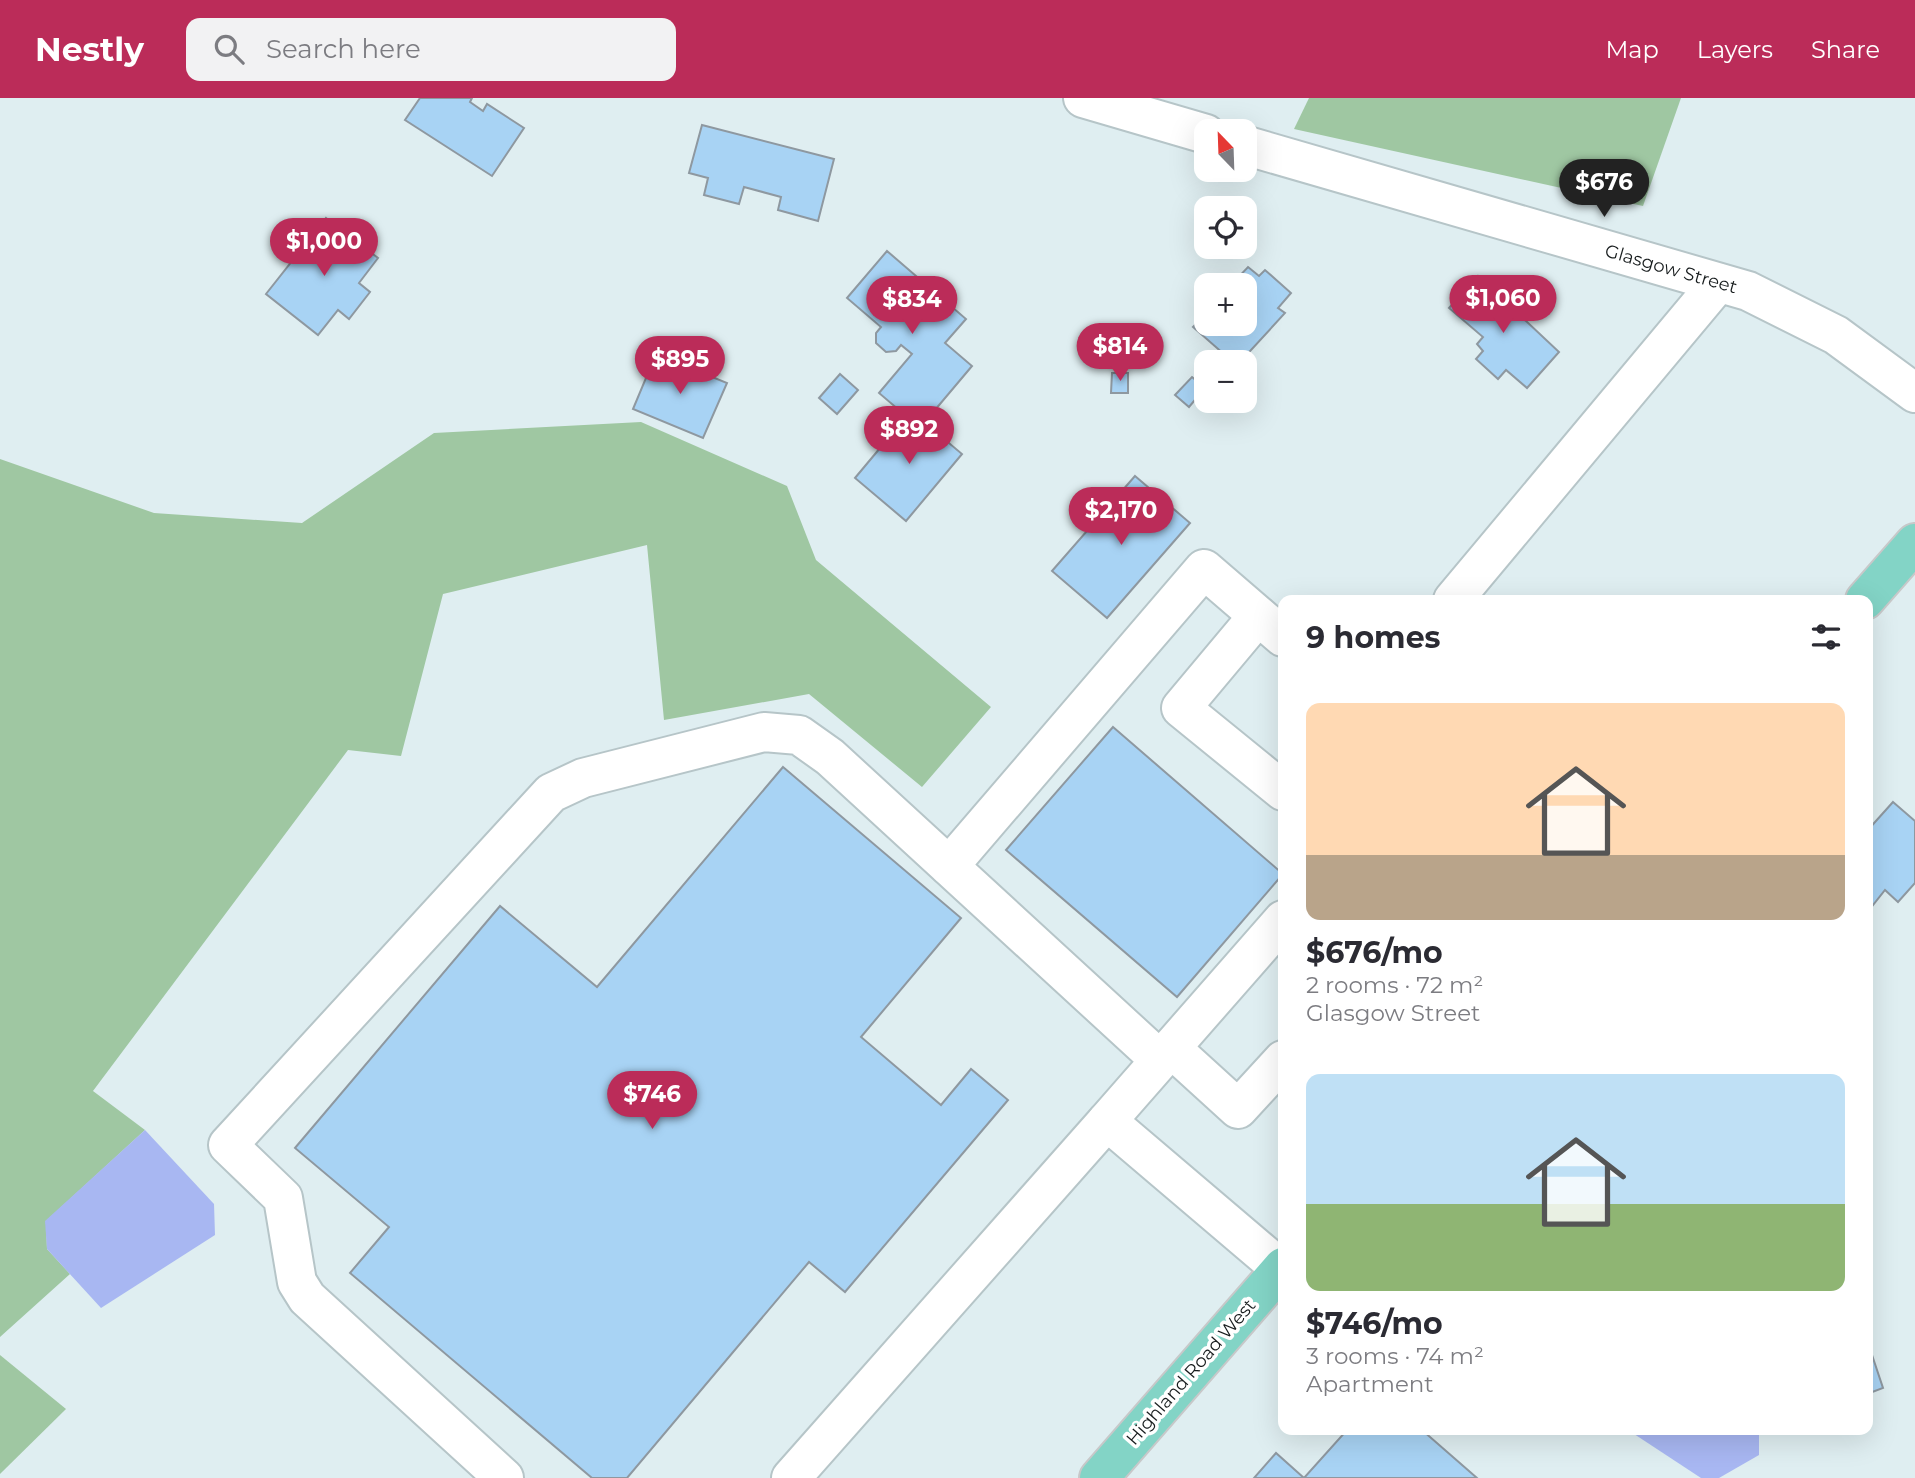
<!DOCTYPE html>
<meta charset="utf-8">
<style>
body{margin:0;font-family:Montserrat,sans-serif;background:#f2f2f3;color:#2b2b33;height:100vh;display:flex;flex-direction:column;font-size:26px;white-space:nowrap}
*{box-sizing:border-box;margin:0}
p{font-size:23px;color:#7c7c81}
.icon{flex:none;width:38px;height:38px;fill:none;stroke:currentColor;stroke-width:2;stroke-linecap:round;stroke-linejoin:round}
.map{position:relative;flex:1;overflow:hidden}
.sheet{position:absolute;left:1278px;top:497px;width:595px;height:840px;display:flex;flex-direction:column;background:#fff;border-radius:14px;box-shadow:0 7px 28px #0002}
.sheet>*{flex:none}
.needle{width:46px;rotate:337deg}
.fabs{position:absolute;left:1194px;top:21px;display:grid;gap:14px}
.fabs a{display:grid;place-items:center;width:63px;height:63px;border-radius:14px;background:#fff;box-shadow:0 7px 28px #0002;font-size:35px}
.price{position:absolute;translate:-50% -60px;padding:0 16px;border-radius:24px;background:#bb2c59;color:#fff;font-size:23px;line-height:46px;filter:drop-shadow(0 2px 4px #0008)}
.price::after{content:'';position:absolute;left:50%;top:42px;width:21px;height:16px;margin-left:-10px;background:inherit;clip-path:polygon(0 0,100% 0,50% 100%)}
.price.on{background:#222;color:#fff}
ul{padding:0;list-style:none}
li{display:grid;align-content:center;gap:14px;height:371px;padding:0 28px}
li span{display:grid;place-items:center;height:217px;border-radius:14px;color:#555}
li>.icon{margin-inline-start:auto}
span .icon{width:126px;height:126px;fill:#fffc;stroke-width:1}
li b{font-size:30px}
h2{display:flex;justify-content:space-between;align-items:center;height:84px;padding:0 28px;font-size:30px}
header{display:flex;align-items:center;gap:42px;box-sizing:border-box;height:98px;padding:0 35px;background:#bb2c59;color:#fff}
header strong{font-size:33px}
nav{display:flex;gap:38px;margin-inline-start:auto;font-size:24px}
.search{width:490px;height:63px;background:#f2f2f3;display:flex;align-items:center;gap:18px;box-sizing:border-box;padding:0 24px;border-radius:14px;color:#7c7c81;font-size:26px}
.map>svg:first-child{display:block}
</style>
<header>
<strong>Nestly</strong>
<div class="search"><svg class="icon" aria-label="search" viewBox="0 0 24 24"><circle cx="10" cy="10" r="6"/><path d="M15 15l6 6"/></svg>Search here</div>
<nav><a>Map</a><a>Layers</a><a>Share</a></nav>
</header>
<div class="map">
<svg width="1915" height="1380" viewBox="0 0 1915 1380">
<rect width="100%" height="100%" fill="#dfeef1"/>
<g fill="#9fc7a2">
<path d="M 1309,0 L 1681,0 L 1643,108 L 1294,31 Z"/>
<path d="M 641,324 L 787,388 L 816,462 L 991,609 L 922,689 L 809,596 L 664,622 L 647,447 L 443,496 L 401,658 L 348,652 L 93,993 L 145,1032 L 46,1123 L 47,1151 L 70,1176 L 0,1239 L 0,361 L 154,415 L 302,425 L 434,335 Z"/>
<path d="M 0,1257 L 66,1311 L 0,1376 Z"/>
</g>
<g fill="#a8b7f2">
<path d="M 145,1032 L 214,1106 L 215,1137 L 101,1210 L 47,1151 L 45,1123 Z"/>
<path d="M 1628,1332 L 1759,1332 L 1759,1357 L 1719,1380 L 1701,1380 Z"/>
</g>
<g fill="#a8d3f4" stroke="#8e98a0" stroke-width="2">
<path d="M 420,0 L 472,0 L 470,4 L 483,13 L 487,6 L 524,30 L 492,78 L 405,22 Z"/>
<path d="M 702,27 L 834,61 L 818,123 L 778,112 L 781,99 L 744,89 L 739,106 L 704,97 L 708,80 L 689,75 Z"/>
<path d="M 326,120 L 378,160 L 359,185 L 370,194 L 349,221 L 338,212 L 318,237 L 266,196 Z"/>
<path d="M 887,153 L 966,221 L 945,245 L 972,268 L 924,325 L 911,313 L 906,318 L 879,295 L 912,256 L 901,247 L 896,253 L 886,254 L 876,245 L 876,235 L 881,229 L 847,200 Z"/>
<path d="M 1248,169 L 1259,178 L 1265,172 L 1291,195 L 1278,210 L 1285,215 L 1240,264 L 1233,264 L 1193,229 L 1206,216 L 1206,226 L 1244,226 L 1244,187 L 1231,187 Z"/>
<path d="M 1478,178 L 1559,254 L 1527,290 L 1506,272 L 1498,281 L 1476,261 L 1483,253 L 1477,246 L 1483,239 L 1449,210 Z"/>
<path d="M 656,256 L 727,285 L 703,340 L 633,311 Z"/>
<path d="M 1112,275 L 1128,275 L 1128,295 L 1111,295 Z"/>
<path d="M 840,276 L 858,292 L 837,316 L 819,300 Z"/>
<path d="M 1192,279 L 1205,290 L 1189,309 L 1175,297 Z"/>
<path d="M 911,313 L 962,356 L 906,423 L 855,380 Z"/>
<path d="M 1135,378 L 1190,425 L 1107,520 L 1052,473 Z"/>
<path d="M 1113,629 L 1283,776 L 1177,899 L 1006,752 Z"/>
<path d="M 783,669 L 961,820 L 861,939 L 941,1007 L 971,971 L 1008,1002 L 845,1194 L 809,1164 L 627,1380 L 592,1380 L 350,1175 L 389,1129 L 295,1050 L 500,808 L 597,889 Z"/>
<path d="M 1893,704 L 1915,723 L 1915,785 L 1898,804 L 1885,792 L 1873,807 L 1867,802 L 1867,733 Z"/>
<path d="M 1867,1242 L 1883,1290 L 1867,1296 Z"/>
<path d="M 1347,1332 L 1422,1332 L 1477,1380 L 1254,1380 L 1276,1355 L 1304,1380 Z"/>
</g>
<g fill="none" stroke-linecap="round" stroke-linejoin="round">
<defs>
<g id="minor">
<path d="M 1083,0 L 1206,36"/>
<path d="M 1244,47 L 1748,193 L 1836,237 L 1915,295"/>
<path d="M 1453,502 L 1718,185"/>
<path d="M 1258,518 L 1181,610 L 1283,693"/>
<path d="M 949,768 L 1204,471 L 1283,539"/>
<path d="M 1171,950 L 1238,1011 L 1283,962"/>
<path d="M 1107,1023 L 1283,822"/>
<path d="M 504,1380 L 307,1200 L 297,1184 L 283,1100 L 228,1047 L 551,695 L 583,680 L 764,634 L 799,637 L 830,659 L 1160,962"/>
<path d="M 791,1380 L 1107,1023 L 1281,1171"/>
</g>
<g id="major">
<path d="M 1865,502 L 1915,445"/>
<path d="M 1099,1380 L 1283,1169"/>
</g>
</defs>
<use href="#minor" stroke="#b6c5c8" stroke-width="42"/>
<use href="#major" stroke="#c7c8c9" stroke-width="42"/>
<use href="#minor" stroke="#fff" stroke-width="38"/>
<use href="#major" stroke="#83d4c6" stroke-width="38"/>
</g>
<g text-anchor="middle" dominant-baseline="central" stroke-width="7" stroke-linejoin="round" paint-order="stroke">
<g font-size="18" fill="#161b1c" stroke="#fff">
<text transform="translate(1671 171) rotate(16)">Glasgow Street</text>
<text transform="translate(1191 1274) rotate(-49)">Highland Road West</text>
</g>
</g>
</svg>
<div class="fabs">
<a><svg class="needle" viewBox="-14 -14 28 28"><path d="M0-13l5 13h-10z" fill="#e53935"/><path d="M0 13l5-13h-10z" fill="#7c7c81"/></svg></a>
<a><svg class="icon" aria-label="locate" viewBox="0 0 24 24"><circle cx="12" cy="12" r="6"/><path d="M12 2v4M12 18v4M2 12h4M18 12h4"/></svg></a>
<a>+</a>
<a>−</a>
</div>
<b class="price on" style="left:1604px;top:121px">$676</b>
<b class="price" style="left:324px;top:180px">$1,000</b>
<b class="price" style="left:1503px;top:237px">$1,060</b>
<b class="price" style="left:912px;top:238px">$834</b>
<b class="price" style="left:1120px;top:285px">$814</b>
<b class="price" style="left:680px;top:298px">$895</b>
<b class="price" style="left:909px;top:368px">$892</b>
<b class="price" style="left:1121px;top:449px">$2,170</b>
<b class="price" style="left:652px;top:1033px">$746</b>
<section class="sheet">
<h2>9 homes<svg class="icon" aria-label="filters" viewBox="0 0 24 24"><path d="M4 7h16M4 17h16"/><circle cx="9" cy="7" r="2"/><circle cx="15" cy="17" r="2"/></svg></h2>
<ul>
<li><span style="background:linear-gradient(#ffd9b3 70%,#b9a48a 0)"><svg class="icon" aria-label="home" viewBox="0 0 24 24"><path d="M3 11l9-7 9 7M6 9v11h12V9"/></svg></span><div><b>$676/mo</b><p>2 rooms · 72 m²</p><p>Glasgow Street</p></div></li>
<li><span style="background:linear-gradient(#bfe0f5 60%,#8fb573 0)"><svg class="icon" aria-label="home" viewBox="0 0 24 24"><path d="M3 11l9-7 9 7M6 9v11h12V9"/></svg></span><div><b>$746/mo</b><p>3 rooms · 74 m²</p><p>Apartment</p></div></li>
</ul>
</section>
</div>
